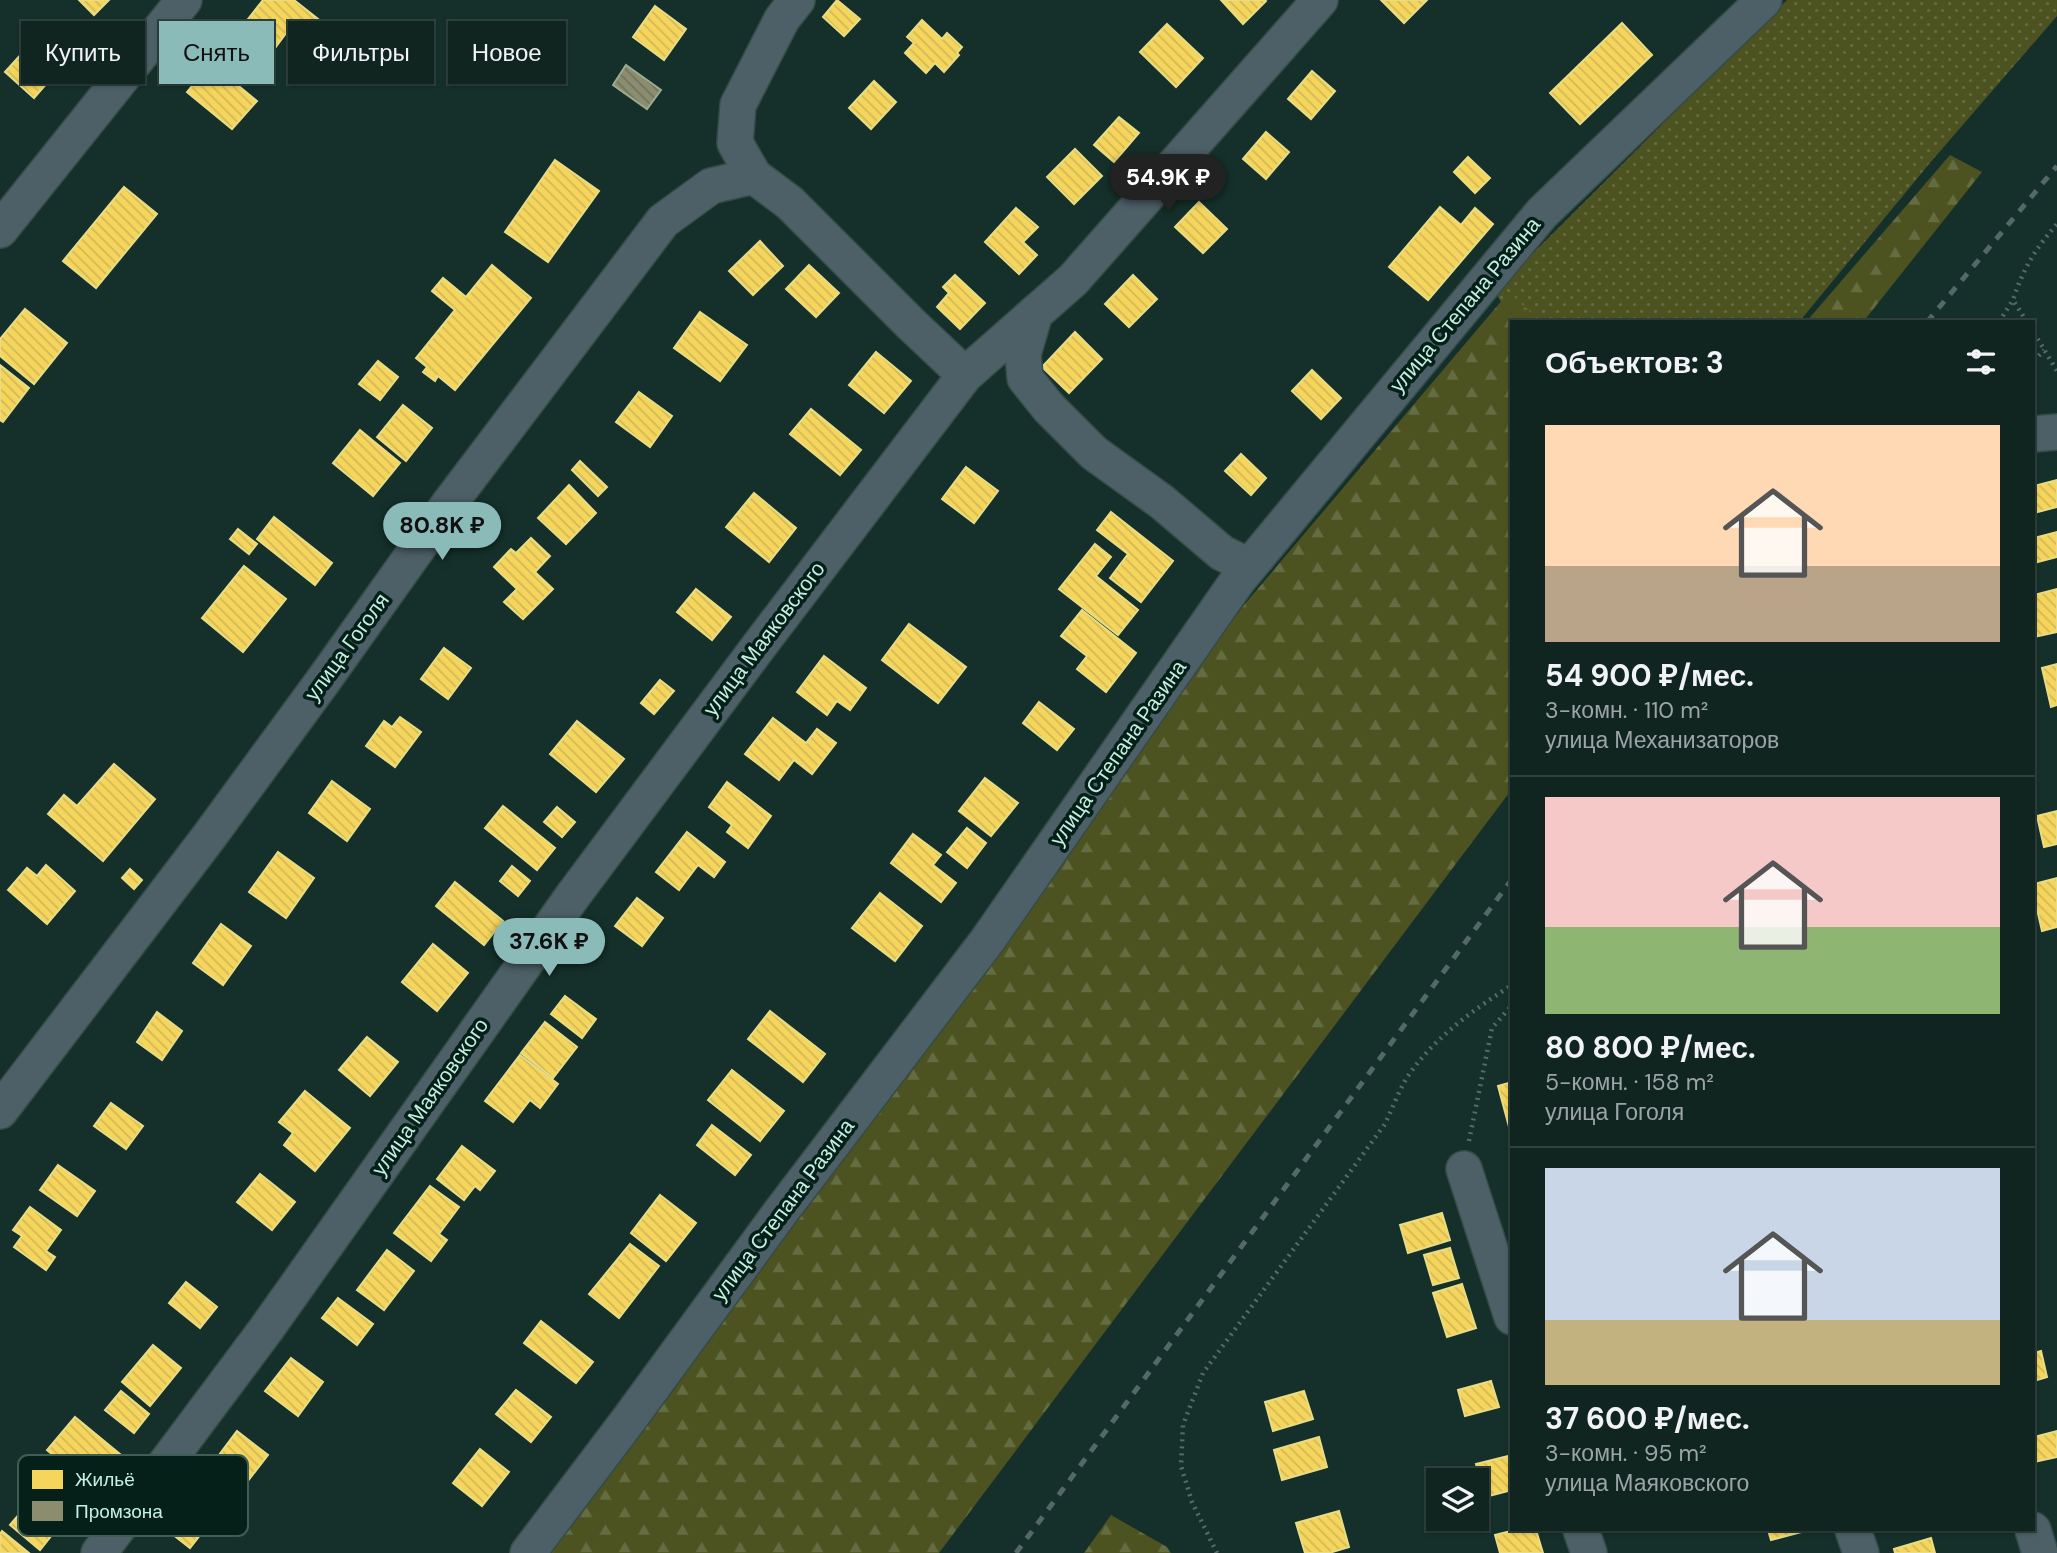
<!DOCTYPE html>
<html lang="ru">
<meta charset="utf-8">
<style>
body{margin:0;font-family:"DM Sans",sans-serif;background:#192c29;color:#f1f3f6;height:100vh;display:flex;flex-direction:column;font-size:26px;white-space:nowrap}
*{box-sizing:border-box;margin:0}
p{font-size:23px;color:#9ca4a5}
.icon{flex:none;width:38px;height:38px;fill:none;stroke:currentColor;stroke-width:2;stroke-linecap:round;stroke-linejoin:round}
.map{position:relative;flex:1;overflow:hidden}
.sheet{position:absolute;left:1510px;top:320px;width:525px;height:1211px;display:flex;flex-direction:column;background:#102420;border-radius:0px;box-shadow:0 2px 5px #0004,0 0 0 2px #30413e}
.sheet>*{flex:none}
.guide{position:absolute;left:21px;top:21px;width:665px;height:63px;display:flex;gap:14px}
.tools{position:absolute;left:1426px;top:1468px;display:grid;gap:14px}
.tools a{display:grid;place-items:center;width:63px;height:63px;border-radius:0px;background:#102420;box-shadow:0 2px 5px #0004,0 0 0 2px #30413e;font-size:35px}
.price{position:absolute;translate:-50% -60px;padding:0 16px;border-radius:24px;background:#8bbbb9;color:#111;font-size:23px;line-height:46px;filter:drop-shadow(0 2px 4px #0008)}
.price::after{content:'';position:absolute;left:50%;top:42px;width:21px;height:16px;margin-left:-10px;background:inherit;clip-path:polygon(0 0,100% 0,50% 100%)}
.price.on{background:#222;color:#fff}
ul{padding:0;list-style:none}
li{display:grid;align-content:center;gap:14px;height:371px;padding:0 35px}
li+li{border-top:2px solid #30413e}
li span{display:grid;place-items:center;height:217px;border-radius:0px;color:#555}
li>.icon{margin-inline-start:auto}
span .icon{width:126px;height:126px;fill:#fffc;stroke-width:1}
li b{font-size:30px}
h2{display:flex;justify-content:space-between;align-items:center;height:84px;padding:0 35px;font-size:30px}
.pill{padding:0 24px;border-radius:0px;background:#102420;box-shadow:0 2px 5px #0004,0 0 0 2px #30413e;font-size:24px;line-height:63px}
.pill.on{background:#8bbbb9;color:#111}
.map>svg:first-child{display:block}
</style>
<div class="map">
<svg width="2057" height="1553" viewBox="0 0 2057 1553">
<defs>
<pattern id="grass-dots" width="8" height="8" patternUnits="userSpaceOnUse" patternTransform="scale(1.75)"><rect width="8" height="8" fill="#4c5321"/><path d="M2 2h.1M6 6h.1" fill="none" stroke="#646c41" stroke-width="1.8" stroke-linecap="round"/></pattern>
<pattern id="forest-firs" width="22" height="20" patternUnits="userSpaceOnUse" patternTransform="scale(1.75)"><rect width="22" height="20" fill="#4c5321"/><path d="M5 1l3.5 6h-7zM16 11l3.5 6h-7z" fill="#646c41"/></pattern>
<pattern id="homes-back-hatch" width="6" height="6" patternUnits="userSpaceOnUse" patternTransform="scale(1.75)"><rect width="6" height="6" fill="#f6d55c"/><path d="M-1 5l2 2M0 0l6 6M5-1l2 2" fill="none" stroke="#d1b957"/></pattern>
<pattern id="industry-back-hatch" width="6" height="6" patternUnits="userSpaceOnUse" patternTransform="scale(1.75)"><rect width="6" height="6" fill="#8c8c6e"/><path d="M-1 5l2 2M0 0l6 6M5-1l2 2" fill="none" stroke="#70745f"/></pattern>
</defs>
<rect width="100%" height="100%" fill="#15302a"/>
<path fill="url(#grass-dots)" d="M 1787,0 L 2057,0 L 2057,16 L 1929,164 L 1799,322 L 1515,322 L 1508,315 L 1495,291 Z"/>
<g fill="url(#forest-firs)">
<path d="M 1950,155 L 1982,172 L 1863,322 L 1806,322 Z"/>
<path d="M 1509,292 L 1541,322 L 1512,322 L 1512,789 L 939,1553 L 543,1553 L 1244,605 Z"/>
<path d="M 1111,1515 L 1167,1547 L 1171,1553 L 1084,1553 Z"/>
</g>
<g fill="url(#homes-back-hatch)" stroke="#e8dd84" stroke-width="2">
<path d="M 79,0 L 109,0 L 94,15 Z"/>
<path d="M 263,0 L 294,0 L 318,19 L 303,38 L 290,28 L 272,52 L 241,28 Z"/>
<path d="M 837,0 L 860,19 L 844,36 L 823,17 Z"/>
<path d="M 1221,0 L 1265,0 L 1266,1 L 1243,24 Z"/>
<path d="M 1381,0 L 1427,0 L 1404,23 Z"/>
<path d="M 655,6 L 686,29 L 664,60 L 633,37 Z"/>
<path d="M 922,20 L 942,39 L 947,33 L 962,47 L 957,53 L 959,55 L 944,72 L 935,63 L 926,73 L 905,53 L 914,43 L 907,37 Z"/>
<path d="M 1622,23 L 1652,55 L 1580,124 L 1550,93 Z"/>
<path d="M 1167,24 L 1203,58 L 1176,87 L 1140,52 Z"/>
<path d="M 45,28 L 73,53 L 34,98 L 5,72 Z"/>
<path d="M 211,63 L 257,101 L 232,129 L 187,92 Z"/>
<path d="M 1312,71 L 1335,91 L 1311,119 L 1288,99 Z"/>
<path d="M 874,81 L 896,102 L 871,129 L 849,108 Z"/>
<path d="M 1119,117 L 1139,133 L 1114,162 L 1094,145 Z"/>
<path d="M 1266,132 L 1289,152 L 1266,179 L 1243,159 Z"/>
<path d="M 1075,149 L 1102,176 L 1074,204 L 1047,177 Z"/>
<path d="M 1468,157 L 1490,178 L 1475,193 L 1454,172 Z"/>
<path d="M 555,160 L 599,191 L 548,262 L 505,232 Z"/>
<path d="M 124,187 L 157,214 L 96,288 L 63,261 Z"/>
<path d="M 1199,202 L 1227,229 L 1203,253 L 1175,227 Z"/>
<path d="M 1440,207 L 1461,225 L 1475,208 L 1493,224 L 1428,300 L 1389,267 Z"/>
<path d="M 1016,208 L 1038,227 L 1023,242 L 1037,255 L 1019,274 L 985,242 Z"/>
<path d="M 760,241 L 783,266 L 753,295 L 729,271 Z"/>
<path d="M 492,265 L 531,298 L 455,390 L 438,376 L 435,381 L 423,372 L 427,367 L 416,358 L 455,310 L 432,291 L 443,278 L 466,297 Z"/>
<path d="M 809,265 L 839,293 L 816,317 L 786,289 Z"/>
<path d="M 955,275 L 985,303 L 960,329 L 937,307 L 949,293 L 943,287 Z"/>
<path d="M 1133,275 L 1157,299 L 1129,327 L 1105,304 Z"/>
<path d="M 25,309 L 67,343 L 34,384 L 0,356 L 0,339 Z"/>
<path d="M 700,312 L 747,345 L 720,381 L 674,348 Z"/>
<path d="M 1075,332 L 1102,359 L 1069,393 L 1042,367 Z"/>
<path d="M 876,352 L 911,381 L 884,413 L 849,385 Z"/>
<path d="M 378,361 L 398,377 L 380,400 L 359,384 Z"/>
<path d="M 0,365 L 29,388 L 3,422 L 0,420 Z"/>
<path d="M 1312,370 L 1341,398 L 1321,419 L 1292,391 Z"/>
<path d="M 639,392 L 672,416 L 650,447 L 616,422 Z"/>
<path d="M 403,405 L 432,428 L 406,461 L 377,437 Z"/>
<path d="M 811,409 L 861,450 L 840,475 L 790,434 Z"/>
<path d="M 360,430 L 400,463 L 373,496 L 333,463 Z"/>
<path d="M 1241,454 L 1266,478 L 1251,495 L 1225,471 Z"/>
<path d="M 580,461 L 607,487 L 598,496 L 572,470 Z"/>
<path d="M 966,467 L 998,491 L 974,523 L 942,499 Z"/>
<path d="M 2057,480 L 2057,507 L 2034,513 L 2034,486 Z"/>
<path d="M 569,485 L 596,513 L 566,544 L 538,518 Z"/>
<path d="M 754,493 L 796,528 L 769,562 L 726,527 Z"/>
<path d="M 1111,512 L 1173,561 L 1141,602 L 1110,578 L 1128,554 L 1097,530 Z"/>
<path d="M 274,517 L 332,563 L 315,585 L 257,539 Z"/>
<path d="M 238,529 L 257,544 L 249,554 L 230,539 Z"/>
<path d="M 2057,532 L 2057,557 L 2034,563 L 2034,538 Z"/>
<path d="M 531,538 L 550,556 L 535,572 L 553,589 L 523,619 L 504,602 L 517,589 L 494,567 L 511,549 L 516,553 Z"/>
<path d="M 1095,544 L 1111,557 L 1096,576 L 1138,610 L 1118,635 L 1059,589 Z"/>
<path d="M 244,566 L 286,599 L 243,652 L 202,618 Z"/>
<path d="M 696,589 L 731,617 L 712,640 L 677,612 Z"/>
<path d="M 2057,589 L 2057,632 L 2034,637 L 2034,595 Z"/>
<path d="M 1082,610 L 1136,653 L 1106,692 L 1077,669 L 1087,656 L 1061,636 Z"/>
<path d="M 909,624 L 966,667 L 938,703 L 882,660 Z"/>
<path d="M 444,648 L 471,668 L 448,699 L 421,679 Z"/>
<path d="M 824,656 L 866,688 L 850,710 L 837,701 L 827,715 L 797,692 Z"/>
<path d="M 2057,664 L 2057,705 L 2051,707 L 2042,668 Z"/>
<path d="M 660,680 L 674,691 L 654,714 L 641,703 Z"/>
<path d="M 1039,702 L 1074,729 L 1057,750 L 1023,723 Z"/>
<path d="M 400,717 L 421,732 L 395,767 L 366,746 L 384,721 L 392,727 Z"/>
<path d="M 773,718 L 806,743 L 817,729 L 836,743 L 812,774 L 794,760 L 779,780 L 745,754 Z"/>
<path d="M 577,721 L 624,759 L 596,792 L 550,754 Z"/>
<path d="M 114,764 L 155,799 L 103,861 L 48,814 L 64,795 L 77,806 Z"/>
<path d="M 985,778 L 1018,803 L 991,836 L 959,811 Z"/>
<path d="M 332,781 L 370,809 L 347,841 L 309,813 Z"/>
<path d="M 727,782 L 771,816 L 748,848 L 727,832 L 732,825 L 709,807 Z"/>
<path d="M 503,806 L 555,848 L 537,870 L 485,828 Z"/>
<path d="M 557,807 L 575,822 L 562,837 L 544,822 Z"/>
<path d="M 2057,811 L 2057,844 L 2044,847 L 2037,816 Z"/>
<path d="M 967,828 L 986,843 L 967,868 L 947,852 Z"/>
<path d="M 687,832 L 725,862 L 714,877 L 698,865 L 679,890 L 656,872 Z"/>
<path d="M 913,834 L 941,855 L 933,865 L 956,883 L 941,902 L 891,863 Z"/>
<path d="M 278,852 L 314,878 L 286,918 L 249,892 Z"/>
<path d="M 46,865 L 75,891 L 47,924 L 8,890 L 27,868 L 37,876 Z"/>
<path d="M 512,866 L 530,881 L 518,896 L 500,881 Z"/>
<path d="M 130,869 L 142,880 L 134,889 L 122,878 Z"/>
<path d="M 2057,878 L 2057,927 L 2042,931 L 2034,896 L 2034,884 Z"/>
<path d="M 455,882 L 503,921 L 484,945 L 436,906 Z"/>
<path d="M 880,893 L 922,926 L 895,961 L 852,928 Z"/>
<path d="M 637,898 L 663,918 L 642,946 L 615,926 Z"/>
<path d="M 221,924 L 251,946 L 223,985 L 193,963 Z"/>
<path d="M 433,944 L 468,973 L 437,1011 L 402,982 Z"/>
<path d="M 565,996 L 596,1019 L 582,1038 L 551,1014 Z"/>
<path d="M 770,1011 L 825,1054 L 803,1082 L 748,1039 Z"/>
<path d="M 157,1012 L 182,1031 L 162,1060 L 137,1042 Z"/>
<path d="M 545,1022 L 577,1047 L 553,1078 L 521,1053 Z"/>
<path d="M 367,1037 L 398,1062 L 370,1096 L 339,1070 Z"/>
<path d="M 520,1055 L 558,1084 L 540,1108 L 530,1100 L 513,1122 L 485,1101 Z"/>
<path d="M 732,1070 L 784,1111 L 760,1141 L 708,1100 Z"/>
<path d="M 1512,1082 L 1512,1138 L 1498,1086 Z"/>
<path d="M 305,1091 L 350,1128 L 315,1171 L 284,1145 L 293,1133 L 279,1122 Z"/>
<path d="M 111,1103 L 143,1126 L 126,1149 L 94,1126 Z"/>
<path d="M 712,1125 L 751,1155 L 735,1175 L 697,1145 Z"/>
<path d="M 462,1146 L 495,1171 L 480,1190 L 475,1186 L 464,1200 L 437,1179 Z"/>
<path d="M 58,1165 L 95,1191 L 77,1216 L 40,1190 Z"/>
<path d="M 260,1174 L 295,1202 L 272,1230 L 237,1202 Z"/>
<path d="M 430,1186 L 459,1207 L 439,1234 L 447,1240 L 431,1261 L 394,1233 Z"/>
<path d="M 660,1195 L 696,1223 L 666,1261 L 631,1233 Z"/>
<path d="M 30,1207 L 61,1230 L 46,1251 L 55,1257 L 46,1270 L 14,1247 L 22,1236 L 13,1230 Z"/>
<path d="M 1442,1213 L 1450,1240 L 1408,1253 L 1400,1225 Z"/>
<path d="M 630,1244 L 659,1266 L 619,1318 L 589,1294 Z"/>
<path d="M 1450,1248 L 1459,1278 L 1433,1285 L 1424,1255 Z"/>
<path d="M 387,1250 L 414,1271 L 384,1310 L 357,1290 Z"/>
<path d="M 186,1282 L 217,1307 L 200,1328 L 169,1303 Z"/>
<path d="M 1462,1284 L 1476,1328 L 1447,1337 L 1433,1293 Z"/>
<path d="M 338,1298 L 373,1324 L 357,1345 L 322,1318 Z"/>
<path d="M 541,1321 L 593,1362 L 576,1383 L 524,1343 Z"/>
<path d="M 153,1345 L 181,1368 L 150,1406 L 122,1382 Z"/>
<path d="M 2041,1351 L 2047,1377 L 2034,1381 L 2034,1353 Z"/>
<path d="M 291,1358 L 323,1382 L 298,1416 L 265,1391 Z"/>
<path d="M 1491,1381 L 1499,1407 L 1465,1416 L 1458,1390 Z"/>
<path d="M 516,1390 L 551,1417 L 531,1442 L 496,1414 Z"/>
<path d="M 121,1391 L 149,1414 L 134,1433 L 105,1410 Z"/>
<path d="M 1304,1391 L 1313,1419 L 1273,1431 L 1265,1402 Z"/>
<path d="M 75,1417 L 121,1455 L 94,1488 L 47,1450 Z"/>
<path d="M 237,1431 L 268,1455 L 247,1482 L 216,1459 Z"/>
<path d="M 2057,1431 L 2057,1457 L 2034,1462 L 2034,1437 Z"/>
<path d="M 1319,1437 L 1327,1467 L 1282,1480 L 1274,1450 Z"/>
<path d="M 480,1449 L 509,1472 L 482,1506 L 453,1483 Z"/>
<path d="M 1512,1455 L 1512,1490 L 1485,1497 L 1476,1464 Z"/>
<path d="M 186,1495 L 214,1517 L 190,1548 L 162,1526 Z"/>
<path d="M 27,1505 L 56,1530 L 40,1550 L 10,1525 Z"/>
<path d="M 1339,1511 L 1349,1547 L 1329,1553 L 1305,1553 L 1296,1523 Z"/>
<path d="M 1515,1530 L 1536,1530 L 1543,1553 L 1500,1553 L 1495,1535 Z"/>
<path d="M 1768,1530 L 1809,1530 L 1771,1540 Z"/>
<path d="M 2,1531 L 29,1553 L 0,1553 L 0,1534 Z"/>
<path d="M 1931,1538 L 1935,1553 L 1895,1553 L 1894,1549 Z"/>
</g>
<path fill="url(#industry-back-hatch)" stroke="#9daa90" stroke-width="2" d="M 626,65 L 661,90 L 647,109 L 613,85 Z"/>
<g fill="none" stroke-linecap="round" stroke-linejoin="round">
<defs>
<g id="minor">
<path d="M 754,176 L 790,203 L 911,324 L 965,375"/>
<path d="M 0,230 L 184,0"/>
<path d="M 1035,313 L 1023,354 L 1025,378 L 1049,408 L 1094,453 L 1162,502 L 1222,553 L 1249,566"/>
<path d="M 2034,434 L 2057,432"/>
<path d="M 0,1111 L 208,838 L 323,681 L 449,504 L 663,221 L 711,186 L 754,176 L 735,143 L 738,105 L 782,19 L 797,0"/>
<path d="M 1464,1169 L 1512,1317"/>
<path d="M 1581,1530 L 1589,1553"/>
<path d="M 1853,1530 L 1861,1553"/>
<path d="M 2033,1530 L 2040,1553"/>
<path d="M 99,1553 L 267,1328 L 572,897 L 759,646 L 965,375 L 1073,280 L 1320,0"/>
<path d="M 528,1553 L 630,1418 L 780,1213 L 987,941 L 1238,580 L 1542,213 L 1764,0"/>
</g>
</defs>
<use href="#minor" stroke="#344c46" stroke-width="38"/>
<g stroke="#576a6b" stroke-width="4.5" stroke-dasharray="2 5" stroke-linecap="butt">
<path d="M 1999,322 L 2013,300"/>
<path d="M 2027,322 L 2013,300 C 2023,269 2035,249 2057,224"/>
<path d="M 2034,333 L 2057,371"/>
<path d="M 2034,361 L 2044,350"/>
<path d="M 1469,1141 L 1492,1028 L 1512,1005"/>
<path d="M 1217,1553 L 1192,1502 L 1181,1466 L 1183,1425 L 1203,1373 L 1385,1124 C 1392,1109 1398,1093 1406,1079 C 1432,1039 1473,1010 1512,985"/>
</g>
<use href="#minor" stroke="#4d6067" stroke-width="35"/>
<g stroke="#556869" stroke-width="5" stroke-dasharray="9 9" stroke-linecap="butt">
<path d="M 1927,322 L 2057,166"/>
<path d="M 1016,1553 L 1512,879"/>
</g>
</g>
<g text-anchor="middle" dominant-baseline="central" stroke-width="7" stroke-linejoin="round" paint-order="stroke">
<g font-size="21" fill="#c6efe1" stroke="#042019">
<text transform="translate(1465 305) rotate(-50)">улица Степана Разина</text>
<text transform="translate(764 639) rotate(-53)">улица Маяковского</text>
<text transform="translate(347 647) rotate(-54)">улица Гоголя</text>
<text transform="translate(1118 753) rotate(-55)">улица Степана Разина</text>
<text transform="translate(430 1097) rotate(-55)">улица Маяковского</text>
<text transform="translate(783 1210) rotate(-53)">улица Степана Разина</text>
</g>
</g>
<rect x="18" y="1455" width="230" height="81" rx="10" fill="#042019" stroke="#3e5e55" stroke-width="2"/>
<rect x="32" y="1470" width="31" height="19" fill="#f6d55c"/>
<rect x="32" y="1501" width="31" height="20" fill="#8c8c6e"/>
<g font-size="19" fill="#c6efe1">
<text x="75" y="1486">Жильё</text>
<text x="75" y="1518">Промзона</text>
</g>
</svg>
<div class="tools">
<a><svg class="icon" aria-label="layers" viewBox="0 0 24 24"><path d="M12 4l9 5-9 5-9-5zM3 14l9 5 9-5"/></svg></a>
</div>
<b class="price on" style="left:1168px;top:214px">54.9K ₽</b>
<b class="price" style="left:442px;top:562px">80.8K ₽</b>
<b class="price" style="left:549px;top:978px">37.6K ₽</b>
<div class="guide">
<a class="pill">Купить</a>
<a class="pill on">Снять</a>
<a class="pill">Фильтры</a>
<a class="pill">Новое</a>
</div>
<section class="sheet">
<h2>Объектов: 3<svg class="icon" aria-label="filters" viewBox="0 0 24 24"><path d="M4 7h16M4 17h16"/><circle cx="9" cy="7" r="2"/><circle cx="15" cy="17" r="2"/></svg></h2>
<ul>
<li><span style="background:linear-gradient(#ffd9b3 65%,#b9a48a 0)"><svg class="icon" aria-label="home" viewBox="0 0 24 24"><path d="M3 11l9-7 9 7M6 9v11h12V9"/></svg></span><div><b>54 900 ₽/мес.</b><p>3-комн. · 110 m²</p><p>улица Механизаторов</p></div></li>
<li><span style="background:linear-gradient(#f6c9c9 60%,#8fb573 0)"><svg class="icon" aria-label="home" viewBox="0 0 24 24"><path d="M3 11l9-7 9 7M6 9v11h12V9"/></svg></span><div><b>80 800 ₽/мес.</b><p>5-комн. · 158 m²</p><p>улица Гоголя</p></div></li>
<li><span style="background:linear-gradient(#c9d6e8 70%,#c2b280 0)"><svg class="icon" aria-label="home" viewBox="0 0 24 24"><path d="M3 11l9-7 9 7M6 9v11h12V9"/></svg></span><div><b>37 600 ₽/мес.</b><p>3-комн. · 95 m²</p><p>улица Маяковского</p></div></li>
</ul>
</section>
</div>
